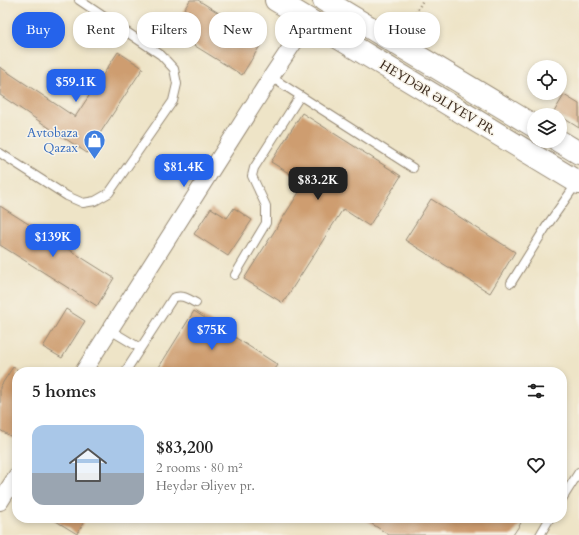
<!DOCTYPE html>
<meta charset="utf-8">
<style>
body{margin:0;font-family:Cardo,serif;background:#f6f6f6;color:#222;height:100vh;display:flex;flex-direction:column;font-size:15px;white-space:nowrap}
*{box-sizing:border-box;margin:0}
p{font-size:13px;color:#767676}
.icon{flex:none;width:22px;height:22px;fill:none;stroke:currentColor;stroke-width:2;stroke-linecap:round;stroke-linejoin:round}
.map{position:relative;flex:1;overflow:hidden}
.details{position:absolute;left:12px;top:367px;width:555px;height:156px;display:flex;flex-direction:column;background:#fff;border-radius:16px;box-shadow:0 2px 6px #0003}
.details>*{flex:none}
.guide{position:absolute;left:12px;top:12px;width:555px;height:36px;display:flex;gap:8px}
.buttons{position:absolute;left:527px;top:60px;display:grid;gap:8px}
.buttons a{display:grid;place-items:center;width:40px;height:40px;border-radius:50%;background:#fff;box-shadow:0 2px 6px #0003;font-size:20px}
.price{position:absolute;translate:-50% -34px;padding:0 9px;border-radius:8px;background:#2563eb;color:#fff;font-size:13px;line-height:26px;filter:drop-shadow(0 1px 2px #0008)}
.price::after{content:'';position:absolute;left:50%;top:24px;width:12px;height:9px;margin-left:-6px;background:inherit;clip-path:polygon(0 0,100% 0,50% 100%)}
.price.active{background:#222;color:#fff}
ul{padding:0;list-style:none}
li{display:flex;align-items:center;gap:12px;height:100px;padding:0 20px}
li span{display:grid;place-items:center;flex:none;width:112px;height:80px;border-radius:12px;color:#555}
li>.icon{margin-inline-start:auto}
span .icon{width:48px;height:48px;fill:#fffc;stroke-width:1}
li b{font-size:17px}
h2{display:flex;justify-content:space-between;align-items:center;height:48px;padding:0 20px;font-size:17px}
.tag{padding:0 14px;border-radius:16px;background:#fff;box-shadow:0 2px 6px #0003;font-size:14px;line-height:36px}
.tag.active{background:#2563eb;color:#fff}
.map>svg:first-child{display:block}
</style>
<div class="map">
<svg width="579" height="535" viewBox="0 0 579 535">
<rect width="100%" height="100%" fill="#f7f3e8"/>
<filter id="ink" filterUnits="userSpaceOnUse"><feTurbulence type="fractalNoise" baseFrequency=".025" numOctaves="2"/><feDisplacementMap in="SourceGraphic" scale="8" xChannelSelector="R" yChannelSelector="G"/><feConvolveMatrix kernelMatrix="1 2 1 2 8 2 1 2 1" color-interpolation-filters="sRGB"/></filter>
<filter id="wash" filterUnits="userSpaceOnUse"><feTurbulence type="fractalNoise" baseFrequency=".012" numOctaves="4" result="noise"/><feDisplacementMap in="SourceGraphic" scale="16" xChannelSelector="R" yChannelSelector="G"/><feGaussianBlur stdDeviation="0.9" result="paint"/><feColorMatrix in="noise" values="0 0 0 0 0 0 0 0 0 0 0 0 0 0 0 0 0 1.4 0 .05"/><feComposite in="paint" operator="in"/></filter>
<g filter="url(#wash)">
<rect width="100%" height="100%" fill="#eee4c7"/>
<g id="blocks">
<g fill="#ce9d6f">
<path d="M 190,0 L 198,0 L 263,41 L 242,75 L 171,31 Z"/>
<path d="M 118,52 L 143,68 L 87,153 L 0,95 L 0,67 L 75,117 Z"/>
<path d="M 564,95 L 579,104 L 579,128 L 554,112 Z"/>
<path d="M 302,113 L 401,176 L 369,226 L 343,209 L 283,303 L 244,279 L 305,183 L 271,162 Z"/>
<path d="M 431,199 L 515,252 L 490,293 L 405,240 Z"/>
<path d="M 0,206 L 114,278 L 97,306 L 0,245 Z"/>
<path d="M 211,208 L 227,218 L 234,208 L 252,220 L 228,256 L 194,234 Z"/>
<path d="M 66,309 L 85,321 L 62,358 L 43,347 Z"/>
<path d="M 194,311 L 278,365 L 273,372 L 156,372 Z"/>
<path d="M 13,367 L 21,372 L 17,372 L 17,436 L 15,439 L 0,430 L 0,387 Z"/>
<path d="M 51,518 L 86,518 L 77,534 Z"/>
<path d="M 363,518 L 513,518 L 521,523 L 513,535 L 389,535 Z"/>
</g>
</g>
</g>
<g filter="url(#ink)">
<use href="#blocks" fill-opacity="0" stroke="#948772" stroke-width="1"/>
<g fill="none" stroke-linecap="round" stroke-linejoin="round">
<defs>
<g id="service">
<path d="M 271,77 L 413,168"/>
<path d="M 0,153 L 67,196 L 83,203 L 95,201 L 109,193 L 173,101 L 177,84 L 174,69 L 161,55 L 79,0"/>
<path d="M 235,275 L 266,223 L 266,206 L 252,176 L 254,168 L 300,96"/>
<path d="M 511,283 L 546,227 L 577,183"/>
<path d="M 110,330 L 140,348"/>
<path d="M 125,372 L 173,298 C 182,294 188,299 196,303"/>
<path d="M 562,499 L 579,472"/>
<path d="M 540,535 L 550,518"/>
</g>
<g id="minor">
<path d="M 83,372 L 271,77 L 309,20"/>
<path d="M 0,502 L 17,475"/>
</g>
<g id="secondary">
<path d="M 276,0 L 579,183"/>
<path d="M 324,0 L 534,126"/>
<path d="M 559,141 L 579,153"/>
</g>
</defs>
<use href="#service" stroke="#948772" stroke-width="10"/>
<use href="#minor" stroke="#948772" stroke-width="18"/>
<use href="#secondary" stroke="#948772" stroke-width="24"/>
<path stroke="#948772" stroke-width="2.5" stroke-dasharray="1 3" stroke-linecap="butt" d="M 408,27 L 423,0"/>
<use href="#service" stroke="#fff" stroke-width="8"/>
<use href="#minor" stroke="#fff" stroke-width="16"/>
<use href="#secondary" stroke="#fff" stroke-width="22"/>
</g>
</g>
<defs>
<symbol id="shop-pin" viewBox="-11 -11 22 30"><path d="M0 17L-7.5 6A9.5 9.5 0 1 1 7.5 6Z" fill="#3f7fe0" stroke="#f7f3e8"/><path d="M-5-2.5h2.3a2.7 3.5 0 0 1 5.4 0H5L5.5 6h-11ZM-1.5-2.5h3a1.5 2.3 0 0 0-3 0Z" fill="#fff"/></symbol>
</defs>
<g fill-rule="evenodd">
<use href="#shop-pin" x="82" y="128" width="25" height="34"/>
</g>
<g text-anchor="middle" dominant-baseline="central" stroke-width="3" stroke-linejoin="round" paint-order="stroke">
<g font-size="13" fill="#3b2a1e" stroke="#f7f3e8">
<text transform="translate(438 98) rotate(31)">HEYDƏR ƏLIYEV PR.</text>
</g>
<g font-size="13" fill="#366cbe" stroke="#f7f3e8" text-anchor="end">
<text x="78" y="133">Avtobaza<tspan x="78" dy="15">Qazax</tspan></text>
</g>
</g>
</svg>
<div class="buttons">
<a><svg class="icon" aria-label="locate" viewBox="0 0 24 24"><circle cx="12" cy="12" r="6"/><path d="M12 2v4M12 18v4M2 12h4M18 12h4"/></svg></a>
<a><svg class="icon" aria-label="layers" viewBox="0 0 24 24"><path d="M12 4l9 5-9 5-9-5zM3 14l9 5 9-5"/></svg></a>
</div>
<b class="price" style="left:76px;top:103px">$59.1K</b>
<b class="price" style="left:184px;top:188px">$81.4K</b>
<b class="price active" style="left:318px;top:201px">$83.2K</b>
<b class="price" style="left:53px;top:258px">$139K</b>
<b class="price" style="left:212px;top:351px">$75K</b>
<div class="guide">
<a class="tag active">Buy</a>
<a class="tag">Rent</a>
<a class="tag">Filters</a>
<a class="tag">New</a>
<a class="tag">Apartment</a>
<a class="tag">House</a>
</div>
<section class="details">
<h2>5 homes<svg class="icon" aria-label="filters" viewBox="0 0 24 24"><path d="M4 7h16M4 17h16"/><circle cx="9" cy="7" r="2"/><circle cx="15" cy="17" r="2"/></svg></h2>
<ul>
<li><span style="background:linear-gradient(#a9c7e8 60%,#9aa5b1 0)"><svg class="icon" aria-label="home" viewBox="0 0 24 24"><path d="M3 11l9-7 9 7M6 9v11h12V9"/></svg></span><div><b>$83,200</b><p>2 rooms · 80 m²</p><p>Heydər Əliyev pr.</p></div><svg class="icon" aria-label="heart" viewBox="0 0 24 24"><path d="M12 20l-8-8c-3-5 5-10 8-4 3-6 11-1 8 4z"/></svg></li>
</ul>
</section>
</div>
